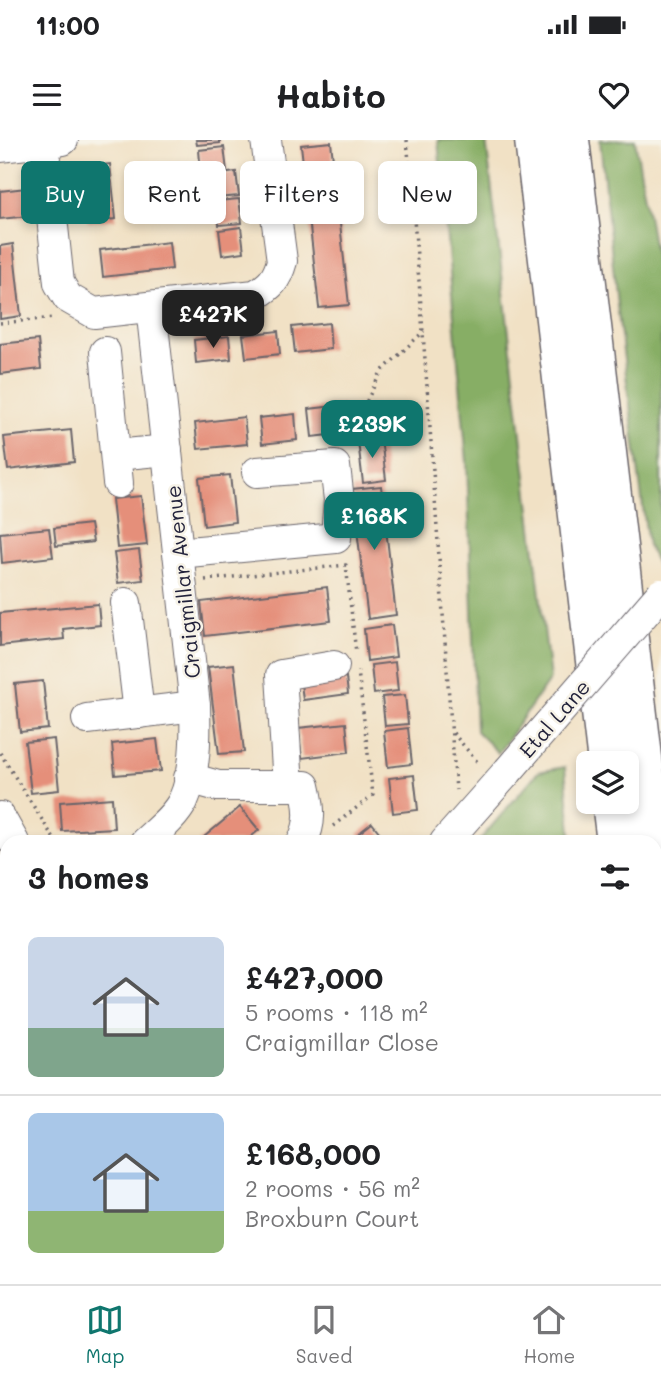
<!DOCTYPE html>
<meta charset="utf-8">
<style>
body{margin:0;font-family:Mali,sans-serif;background:#f2f2f2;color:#202124;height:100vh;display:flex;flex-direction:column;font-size:26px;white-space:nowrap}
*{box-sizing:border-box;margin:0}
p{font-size:23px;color:#757577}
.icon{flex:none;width:38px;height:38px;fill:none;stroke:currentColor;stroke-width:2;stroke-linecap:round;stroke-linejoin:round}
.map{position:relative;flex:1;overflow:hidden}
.panel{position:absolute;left:0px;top:695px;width:662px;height:450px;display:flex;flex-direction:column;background:#fff;border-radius:21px 21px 0 0;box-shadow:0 4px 10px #0003}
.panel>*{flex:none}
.guide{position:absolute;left:21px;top:21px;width:620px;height:63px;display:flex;gap:14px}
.controls{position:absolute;left:576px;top:611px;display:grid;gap:14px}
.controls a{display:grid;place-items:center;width:63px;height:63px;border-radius:10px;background:#fff;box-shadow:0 4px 10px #0003;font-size:35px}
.price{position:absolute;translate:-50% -60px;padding:0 16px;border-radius:14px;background:#0f766e;color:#fff;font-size:23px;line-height:46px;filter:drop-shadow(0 2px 4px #0008)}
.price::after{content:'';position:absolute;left:50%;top:42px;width:21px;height:16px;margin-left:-10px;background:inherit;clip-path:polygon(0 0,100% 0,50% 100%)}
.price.on{background:#222;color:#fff}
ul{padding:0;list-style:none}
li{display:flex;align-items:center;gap:21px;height:175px;padding:0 28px}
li+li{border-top:2px solid #e0e0e0}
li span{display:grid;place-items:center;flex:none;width:196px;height:140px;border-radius:10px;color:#555}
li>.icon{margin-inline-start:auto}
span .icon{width:84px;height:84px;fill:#fffc;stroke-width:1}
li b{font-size:30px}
h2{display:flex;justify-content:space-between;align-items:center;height:84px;padding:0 28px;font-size:30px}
.pill{padding:0 24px;border-radius:10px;background:#fff;box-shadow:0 4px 10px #0003;font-size:24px;line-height:63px}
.pill.on{background:#0f766e;color:#fff}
.status{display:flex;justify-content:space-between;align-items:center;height:49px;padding:0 35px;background:#fff;direction:ltr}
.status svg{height:19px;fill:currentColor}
header{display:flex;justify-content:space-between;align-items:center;height:91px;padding:0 28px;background:#fff;font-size:32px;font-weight:700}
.tabs{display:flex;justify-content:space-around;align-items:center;height:98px;border-top:2px solid #e0e0e0;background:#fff;font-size:19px;color:#757577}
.tabs a{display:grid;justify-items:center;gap:4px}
.tabs .on{color:#0f766e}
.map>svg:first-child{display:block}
</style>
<div class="status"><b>11:00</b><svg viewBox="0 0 49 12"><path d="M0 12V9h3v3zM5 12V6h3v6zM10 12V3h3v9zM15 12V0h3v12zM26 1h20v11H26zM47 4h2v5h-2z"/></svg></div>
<header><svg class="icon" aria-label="menu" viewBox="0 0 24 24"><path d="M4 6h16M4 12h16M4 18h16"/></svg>Habito<svg class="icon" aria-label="heart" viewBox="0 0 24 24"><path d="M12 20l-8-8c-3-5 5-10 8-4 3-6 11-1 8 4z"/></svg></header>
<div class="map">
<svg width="661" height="1144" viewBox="0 0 661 1144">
<rect width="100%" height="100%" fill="#f7f3e8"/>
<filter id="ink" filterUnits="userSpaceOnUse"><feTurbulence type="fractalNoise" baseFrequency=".0143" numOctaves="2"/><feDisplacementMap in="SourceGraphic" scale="14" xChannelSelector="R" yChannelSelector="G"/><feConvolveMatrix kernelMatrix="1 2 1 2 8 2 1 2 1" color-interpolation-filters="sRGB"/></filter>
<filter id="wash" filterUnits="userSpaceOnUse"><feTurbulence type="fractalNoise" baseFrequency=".00686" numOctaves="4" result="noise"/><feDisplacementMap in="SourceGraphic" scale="28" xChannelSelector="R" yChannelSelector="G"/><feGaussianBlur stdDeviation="1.57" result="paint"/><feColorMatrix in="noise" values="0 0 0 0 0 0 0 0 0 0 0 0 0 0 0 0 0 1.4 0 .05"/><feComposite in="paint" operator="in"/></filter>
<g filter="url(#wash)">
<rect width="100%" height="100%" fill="#f1e1c5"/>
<g fill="#87ae65" stroke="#546850" stroke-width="2">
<path d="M 438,0 L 486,0 L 550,539 L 498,613 L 476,591 L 467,322 Z"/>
<path d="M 600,0 L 635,0 L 661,150 L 661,419 L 657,424 L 648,406 L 617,165 Z"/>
<path d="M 565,627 L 572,702 L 478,702 L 538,632 Z"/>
<rect x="514" y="1138" width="92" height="6"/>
</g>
<g id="blocks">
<g fill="#e58f7a">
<path d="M 196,0 L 220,0 L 220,3 L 197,5 Z"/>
<path d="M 331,2 L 349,165 L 319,168 L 301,5 Z"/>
<path d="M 224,7 L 227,31 L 201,34 L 199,10 Z"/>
<path d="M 110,24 L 116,79 L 88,82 L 82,27 Z"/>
<path d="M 236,32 L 239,56 L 216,58 L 214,35 Z"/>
<path d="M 26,48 L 29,76 L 0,79 L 0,51 Z"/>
<path d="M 239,59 L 242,83 L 219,85 L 217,61 Z"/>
<path d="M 241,87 L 244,112 L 222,115 L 219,90 Z"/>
<path d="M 169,102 L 172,129 L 103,137 L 100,110 Z"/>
<path d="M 13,104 L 21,176 L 0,179 L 0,106 Z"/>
<path d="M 329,183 L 331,209 L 295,213 L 292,187 Z"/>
<path d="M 278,191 L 280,214 L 246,218 L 243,195 Z"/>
<path d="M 229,196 L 231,219 L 196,223 L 194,200 Z"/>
<path d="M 38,200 L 41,229 L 0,234 L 0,204 Z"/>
<path d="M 343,265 L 346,293 L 312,297 L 309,269 Z"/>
<path d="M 295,274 L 297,300 L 262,304 L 259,278 Z"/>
<path d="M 244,277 L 247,304 L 198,309 L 195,283 Z"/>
<path d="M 71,290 L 74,322 L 8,330 L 4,297 Z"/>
<path d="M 381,298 L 386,340 L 363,343 L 358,301 Z"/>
<path d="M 230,335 L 235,382 L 204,386 L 199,338 Z"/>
<path d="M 381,346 L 396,475 L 368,479 L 352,349 Z"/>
<path d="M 141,356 L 147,405 L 117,408 L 112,359 Z"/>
<path d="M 90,384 L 93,402 L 56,406 L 54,388 Z"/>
<path d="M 49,388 L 53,417 L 2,423 L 0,393 Z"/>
<path d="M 139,410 L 143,440 L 118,443 L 114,413 Z"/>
<path d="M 327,447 L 331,481 L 205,496 L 201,462 Z"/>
<path d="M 98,464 L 100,485 L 63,489 L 64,499 L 0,506 L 0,473 Z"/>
<path d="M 392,485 L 396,517 L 367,521 L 364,489 Z"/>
<path d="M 395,522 L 398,551 L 374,554 L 371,525 Z"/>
<path d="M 234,524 L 244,612 L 219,614 L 208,527 Z"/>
<path d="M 346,537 L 348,554 L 303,560 L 301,543 Z"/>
<path d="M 43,541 L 48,589 L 20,592 L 15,544 Z"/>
<path d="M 405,555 L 408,584 L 385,586 L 382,557 Z"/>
<path d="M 346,583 L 349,612 L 302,618 L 298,588 Z"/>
<path d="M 408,588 L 412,624 L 388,627 L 384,591 Z"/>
<path d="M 54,599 L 59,650 L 31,653 L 25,602 Z"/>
<path d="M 157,599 L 161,631 L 115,635 L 112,604 Z"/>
<path d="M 414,635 L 418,670 L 393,673 L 389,638 Z"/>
<path d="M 112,658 L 114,688 L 62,691 L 60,662 Z"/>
<path d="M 240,667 L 259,690 L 245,702 L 198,702 Z"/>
<path d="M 372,683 L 387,702 L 365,702 L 358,694 Z"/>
<path d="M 0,769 L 7,774 L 7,779 L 0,787 Z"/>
<path d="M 1,816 L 7,820 L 7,848 L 0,857 Z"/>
<path d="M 200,1138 L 222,1138 L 220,1144 L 198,1144 Z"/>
<path d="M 334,1138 L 364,1138 L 362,1144 L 331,1144 Z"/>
<path d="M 441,1138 L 485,1138 L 483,1144 L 457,1144 Z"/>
</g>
</g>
</g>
<g filter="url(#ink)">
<use href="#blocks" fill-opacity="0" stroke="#6a656b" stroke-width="2"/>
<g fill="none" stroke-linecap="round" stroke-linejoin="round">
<defs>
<g id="minor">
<path d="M 44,2 L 59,143 L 68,158 L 94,173 L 255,155 C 271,146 277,139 282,121 L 266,0"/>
<path d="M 0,7 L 63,0"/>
<path d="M 105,212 L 118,343"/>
<path d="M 116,315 L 167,310"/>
<path d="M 178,413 L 336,398 L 339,360 L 335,326 L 257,332"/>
<path d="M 126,463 L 139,573"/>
<path d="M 87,579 L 195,566"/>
<path d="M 189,638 L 218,646 L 305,646 C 310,667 312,683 302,702"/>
<path d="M 288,645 L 281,535 L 334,526"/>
<path d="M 0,677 L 14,702"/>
<path d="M 145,702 C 158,690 175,677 183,661 C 196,632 196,597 195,566 L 151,167"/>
<path d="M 445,702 L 508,631"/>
<path d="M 0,918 L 7,914"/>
<path d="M 0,1045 L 7,1062"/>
<path d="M 54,1138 L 68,1144"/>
<path d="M 288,1144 L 292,1138"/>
</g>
<g id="highway">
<path d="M 534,0 L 607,623"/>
<path d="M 570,0 L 653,702"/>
<path d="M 611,662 L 616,702"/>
<path d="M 654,717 L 661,775"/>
<path d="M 654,1049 L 661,1113"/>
<path d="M 626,1138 L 626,1144"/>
</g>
</defs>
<use href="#minor" stroke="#6a656b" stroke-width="32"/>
<use href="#highway" stroke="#6a656b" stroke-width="41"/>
<g stroke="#6a656b" stroke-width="3.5" stroke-dasharray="2 5" stroke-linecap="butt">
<path d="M 407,0 C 427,217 439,434 456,650"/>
<path d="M 0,183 L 54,178"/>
<path d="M 345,305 L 381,232 L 424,191"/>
<path d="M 205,440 L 346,425 L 356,513"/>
<path d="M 453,593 L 480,625"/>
<path d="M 0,613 L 56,702"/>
<path d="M 333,686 L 373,655 L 358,531"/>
<path d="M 0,728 L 7,735"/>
<path d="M 0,1121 L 7,1123"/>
</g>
<use href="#minor" stroke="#fff" stroke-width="30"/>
<use href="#highway" stroke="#fff" stroke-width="38"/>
<defs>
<path id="minor-bridge" d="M 508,631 L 661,454"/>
</defs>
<use href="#minor-bridge" stroke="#6a656b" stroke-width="32" stroke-linecap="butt"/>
<use href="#minor-bridge" stroke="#fff" stroke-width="30"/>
</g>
</g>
<g text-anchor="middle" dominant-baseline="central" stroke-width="5" stroke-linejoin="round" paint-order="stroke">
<g font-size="21" fill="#22223b" stroke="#f7f3e8">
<text transform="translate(182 442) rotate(-96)">Craigmillar Avenue</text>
<text transform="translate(554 578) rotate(-49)">Etal Lane</text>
</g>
</g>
</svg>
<div class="controls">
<a><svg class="icon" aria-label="layers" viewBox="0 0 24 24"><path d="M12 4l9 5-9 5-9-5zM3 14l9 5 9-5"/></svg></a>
</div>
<b class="price on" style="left:213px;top:210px">£427K</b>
<b class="price" style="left:372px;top:320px">£239K</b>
<b class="price" style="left:374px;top:412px">£168K</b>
<div class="guide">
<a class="pill on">Buy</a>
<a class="pill">Rent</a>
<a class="pill">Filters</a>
<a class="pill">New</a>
</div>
<section class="panel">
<h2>3 homes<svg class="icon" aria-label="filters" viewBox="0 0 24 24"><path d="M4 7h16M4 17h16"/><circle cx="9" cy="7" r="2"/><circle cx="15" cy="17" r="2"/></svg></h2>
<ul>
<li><span style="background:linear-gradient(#c9d6e8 65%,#7fa58c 0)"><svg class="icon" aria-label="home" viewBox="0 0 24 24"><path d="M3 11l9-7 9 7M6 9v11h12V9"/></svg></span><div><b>£427,000</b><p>5 rooms · 118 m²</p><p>Craigmillar Close</p></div></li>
<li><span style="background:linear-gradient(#a9c7e8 70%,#8fb573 0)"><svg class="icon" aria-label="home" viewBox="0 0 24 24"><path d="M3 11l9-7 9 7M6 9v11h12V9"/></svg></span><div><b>£168,000</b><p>2 rooms · 56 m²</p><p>Broxburn Court</p></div></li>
</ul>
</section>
</div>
<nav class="tabs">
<a class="on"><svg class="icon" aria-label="map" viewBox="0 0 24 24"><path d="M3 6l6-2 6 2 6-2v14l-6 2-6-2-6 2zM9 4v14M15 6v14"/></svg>Map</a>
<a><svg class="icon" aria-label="saved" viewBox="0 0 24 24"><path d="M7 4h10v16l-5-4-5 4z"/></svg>Saved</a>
<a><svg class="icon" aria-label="home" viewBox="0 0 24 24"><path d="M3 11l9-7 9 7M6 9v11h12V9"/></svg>Home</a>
</nav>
